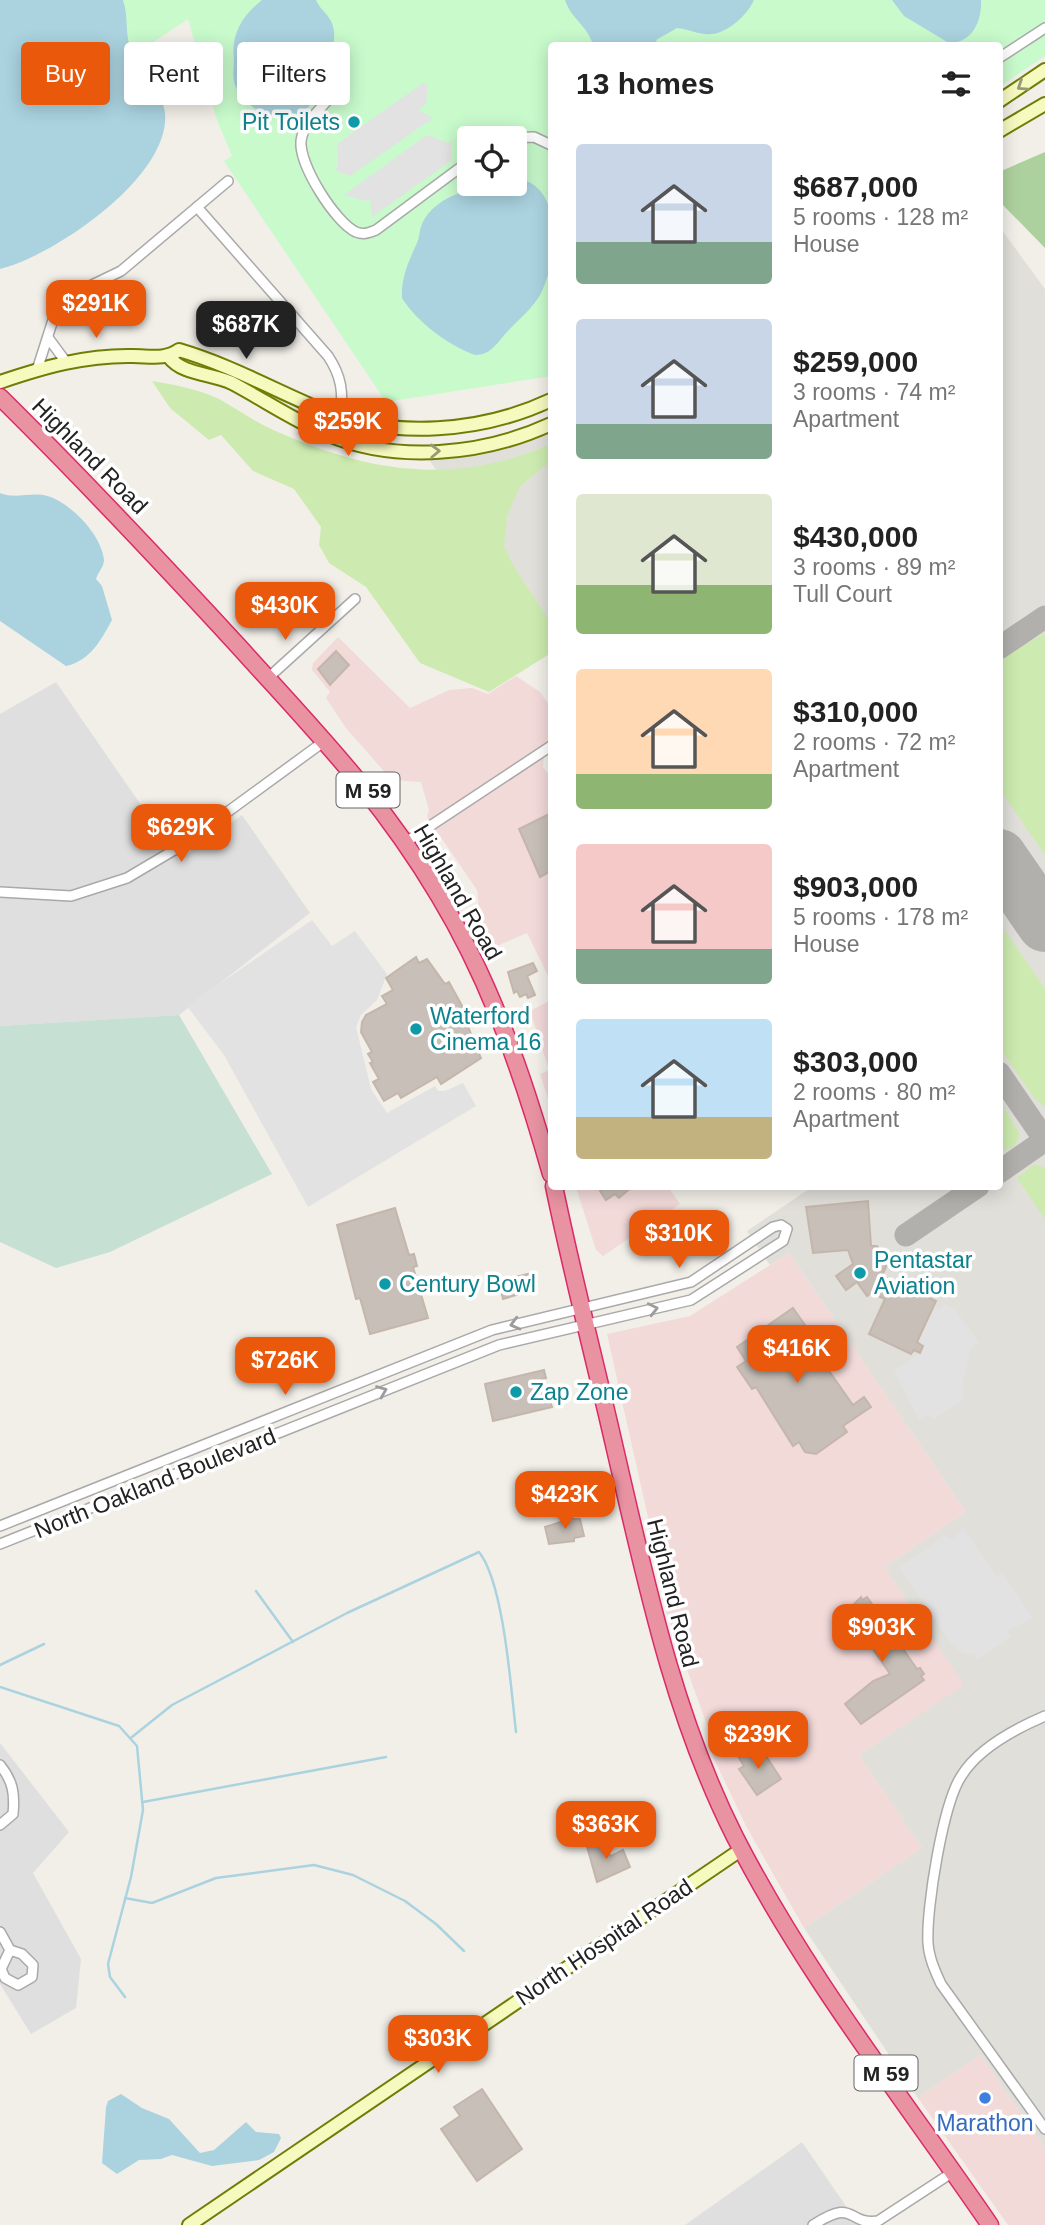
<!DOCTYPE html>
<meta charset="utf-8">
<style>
body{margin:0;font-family:Helvetica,sans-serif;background:#f6f6f6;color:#222;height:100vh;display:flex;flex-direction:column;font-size:26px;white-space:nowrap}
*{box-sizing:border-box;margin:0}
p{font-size:23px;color:#767676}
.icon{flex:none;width:38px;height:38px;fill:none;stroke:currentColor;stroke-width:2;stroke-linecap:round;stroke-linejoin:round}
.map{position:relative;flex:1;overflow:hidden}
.details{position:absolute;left:548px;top:42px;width:455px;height:1148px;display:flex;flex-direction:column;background:#fff;border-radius:7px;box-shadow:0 4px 18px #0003}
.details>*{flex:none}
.guide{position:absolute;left:21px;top:42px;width:422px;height:63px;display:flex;gap:14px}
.buttons{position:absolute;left:457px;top:126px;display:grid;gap:14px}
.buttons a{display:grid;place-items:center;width:70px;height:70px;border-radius:7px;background:#fff;box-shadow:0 4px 18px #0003;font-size:35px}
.price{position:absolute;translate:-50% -60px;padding:0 16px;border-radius:14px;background:#ea580c;color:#fff;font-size:23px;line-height:46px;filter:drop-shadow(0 2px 4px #0008)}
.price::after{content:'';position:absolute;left:50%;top:42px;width:21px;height:16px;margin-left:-10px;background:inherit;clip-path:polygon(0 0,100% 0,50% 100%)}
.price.active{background:#222;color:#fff}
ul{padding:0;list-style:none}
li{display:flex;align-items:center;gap:21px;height:175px;padding:0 28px}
li span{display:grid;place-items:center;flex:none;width:196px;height:140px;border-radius:7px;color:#555}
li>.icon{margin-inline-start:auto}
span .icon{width:84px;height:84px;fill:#fffc;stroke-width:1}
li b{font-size:30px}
h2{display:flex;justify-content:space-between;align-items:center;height:84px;padding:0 28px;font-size:30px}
.tag{padding:0 24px;border-radius:7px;background:#fff;box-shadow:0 4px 18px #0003;font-size:24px;line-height:63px}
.tag.active{background:#ea580c;color:#fff}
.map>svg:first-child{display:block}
</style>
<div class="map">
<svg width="1045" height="2225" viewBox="0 0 1045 2225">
<rect width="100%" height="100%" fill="#f2efe9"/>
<g fill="#e0dfdf">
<path d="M 56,682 L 179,860 L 242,815 L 310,913 L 179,1015 L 0,1026 L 0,714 Z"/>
<path d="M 0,1743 L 69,1832 L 33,1873 L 81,1959 L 76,2008 L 31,2034 L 0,1984 Z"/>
<path d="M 802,2142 L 859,2225 L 685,2225 Z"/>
</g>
<g fill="#f2dad9">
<path d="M 338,637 L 410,708 L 449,690 L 472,688 L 488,694 L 516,676 L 540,692 L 551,708 L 551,739 L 545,744 L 543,767 L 551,777 L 551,982 L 527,933 L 490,949 L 480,922 L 477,890 L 427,817 L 429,810 L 421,782 L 404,781 L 388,776 L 346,728 L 326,698 L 330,692 L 312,670 L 313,663 Z"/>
<path d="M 551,1000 L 551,1109 L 540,1074 L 549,1070 L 530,1011 Z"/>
<path d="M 576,1187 L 668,1187 L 680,1204 L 603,1256 L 596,1250 Z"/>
<path d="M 789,1253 L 966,1512 L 884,1567 L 965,1685 L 859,1755 L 922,1848 L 804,1928 L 746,1826 L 713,1757 L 711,1736 L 663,1603 L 658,1562 L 607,1334 L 690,1316 Z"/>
<path d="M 980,2055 L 1045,2148 L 1045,2225 L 1008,2225 L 918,2098 Z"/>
</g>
<g fill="#e1dfda">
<path d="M 999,226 L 1045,289 L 1045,2148 L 980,2055 L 918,2098 L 804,1928 L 922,1848 L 859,1755 L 964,1685 L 884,1567 L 966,1512 L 789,1253 L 770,1265 L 747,1231 L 812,1187 L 999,1186 Z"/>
<path d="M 551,432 L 551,641 L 428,458 L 505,449 Z"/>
</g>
<g fill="#cdebb0">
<path d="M 152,381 C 175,385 198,389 219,399 C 234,407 249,418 265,426 C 361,471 450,488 551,444 L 551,461 L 520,486 L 507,516 L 504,546 L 514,567 L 551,623 L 551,653 L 489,692 L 420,663 L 366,587 L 329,563 L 319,545 L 321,527 L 294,489 L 253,471 L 221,435 L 209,440 L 170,408 Z"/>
<path d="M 1045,633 L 1045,855 L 999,788 L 999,660 Z"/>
<path d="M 999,922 L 1045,989 L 1045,1107 L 1035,1099 L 999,1047 Z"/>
<path d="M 999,1099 L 1020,1134 L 1014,1147 L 999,1152 Z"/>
<path d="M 1034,1164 L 1045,1168 L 1045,1219 L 1017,1178 Z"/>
</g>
<path fill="#add19e" d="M 1045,152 L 1045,248 L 999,201 L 999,172 Z"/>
<path fill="#c6e0d4" d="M 179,1015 L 272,1174 L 110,1252 L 56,1268 L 0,1242 L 0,1026 Z"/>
<path fill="#c8facc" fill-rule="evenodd" d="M 0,0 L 1045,0 L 1045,56 L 999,87 L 999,46 L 551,46 L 551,376 L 386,402 L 224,161 L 232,156 L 217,120 L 188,19 L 66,100 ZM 469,138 L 514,138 L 514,184 L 469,184 Z"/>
<g fill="#e2e2e2">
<path d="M 423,83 L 428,85 L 426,104 L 418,110 L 433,118 L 350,176 L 334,170 L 338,167 L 337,144 Z"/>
<path d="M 427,135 L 448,143 L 452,140 L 452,160 L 372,217 L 370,199 L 366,201 L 344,195 Z"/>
<path d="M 312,920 L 332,946 L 355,931 L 387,974 L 377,1000 L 361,1015 L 356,1027 L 371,1089 L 387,1113 L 435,1086 L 438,1091 L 445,1091 L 463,1083 L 476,1106 L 308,1207 L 224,1055 L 187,1006 Z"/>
<path d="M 943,1304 L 954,1308 L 979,1343 L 971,1348 L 961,1391 L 965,1398 L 933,1420 L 928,1414 L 919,1420 L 894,1371 L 920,1353 L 923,1346 L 917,1342 L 934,1306 L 941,1309 Z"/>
<path d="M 964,1528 L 996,1576 L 1003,1574 L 1033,1618 L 1008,1631 L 1011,1637 L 977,1659 L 974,1654 L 963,1653 L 953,1646 L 899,1567 L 945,1535 L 952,1539 Z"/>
</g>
<g fill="#aad3df">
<path d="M 0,0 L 123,0 C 129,17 124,36 132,52 C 141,71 163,92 165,113 C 171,176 56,255 0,269 Z"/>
<path d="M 262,0 L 316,0 C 321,12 332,15 334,31 C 336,52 319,102 302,113 C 279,128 244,108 235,85 C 232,77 234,68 234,59 C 231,34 242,16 262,0 Z"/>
<path d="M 565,0 L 754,0 C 747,16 724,37 705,34 C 695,33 687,29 677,28 L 656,40 L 659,46 L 593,45 C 588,26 571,19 565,0 Z"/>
<path d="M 892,0 L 981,0 C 982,20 973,43 949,43 L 904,16 Z"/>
<path d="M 519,179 C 565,187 557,264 540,295 C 532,309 519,319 508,331 C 497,342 492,355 475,355 C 448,345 417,322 402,298 C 401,278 408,263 416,245 C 420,238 419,231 422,224 C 436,192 485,184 514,184 L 515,180 Z"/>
<path d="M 0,493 C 14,499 28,493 43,495 C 68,499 102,535 104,560 C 104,567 98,572 96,579 L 102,586 L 112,620 C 101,640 90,661 66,666 L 0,621 Z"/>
<path d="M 121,2094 L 142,2108 L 169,2119 L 200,2153 L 214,2150 L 246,2122 L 256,2132 L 279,2134 L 281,2138 L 274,2152 L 259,2160 L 212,2166 L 172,2155 L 161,2159 L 139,2160 L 117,2174 L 102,2163 L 106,2107 L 108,2101 Z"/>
</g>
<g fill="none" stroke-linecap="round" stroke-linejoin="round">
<g stroke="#aad3df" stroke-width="2.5">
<path d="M 256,1591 L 293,1642"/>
<path d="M 0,1665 L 44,1644"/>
<path d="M 0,1687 L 119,1726 L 137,1746 L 143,1810 L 131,1877 L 108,1964 L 110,1977 L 125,1997"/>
<path d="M 132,1737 L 172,1705 L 347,1613 L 479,1552 C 504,1583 511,1690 516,1732"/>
<path d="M 143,1802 L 386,1757"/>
<path d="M 125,1898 L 152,1903 L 216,1878 L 314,1865 L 353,1875 L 405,1901 L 436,1924 L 464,1951"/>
</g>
<g stroke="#b1b0ac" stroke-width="23">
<path d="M 999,648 L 1045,617"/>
<path d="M 999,1073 L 1045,1140"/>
<path d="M 999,1172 L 1045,1140"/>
<path d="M 906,1235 L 978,1186"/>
</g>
<path stroke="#b1b0ac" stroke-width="56" d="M 999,857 L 1045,924"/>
</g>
<g fill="#c7bfb8" stroke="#c4b6ab" stroke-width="2">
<path d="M 336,651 L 349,665 L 330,685 L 318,669 Z"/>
<path d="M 551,813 L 551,871 L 540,877 L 519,829 Z"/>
<path d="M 416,957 L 419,963 L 427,959 L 445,984 L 449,982 L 467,1015 L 464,1017 L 481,1058 L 441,1084 L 437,1077 L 401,1098 L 398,1093 L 384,1101 L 373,1082 L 379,1079 L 370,1063 L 373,1062 L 368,1054 L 372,1052 L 361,1032 L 362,1022 L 366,1015 L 387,1004 L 382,996 L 393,990 L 386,978 Z"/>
<path d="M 533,963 L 537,971 L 527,976 L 535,995 L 528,998 L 526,994 L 520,997 L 517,991 L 514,993 L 508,972 Z"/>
<path d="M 606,1186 L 633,1186 L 619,1198 L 615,1194 L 606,1200 L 600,1191 Z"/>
<path d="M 868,1201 L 871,1246 L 877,1246 L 888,1262 L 882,1276 L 936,1301 L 917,1342 L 923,1346 L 920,1353 L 914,1350 L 911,1354 L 869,1334 L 885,1299 L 871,1293 L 867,1296 L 857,1282 L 846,1290 L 836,1276 L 853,1264 L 848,1250 L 813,1253 L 806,1207 Z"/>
<path d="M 395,1208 L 409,1255 L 414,1254 L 417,1266 L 413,1267 L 428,1318 L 370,1334 L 360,1298 L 356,1299 L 337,1225 Z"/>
<path d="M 532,1273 L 536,1289 L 503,1299 L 499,1281 Z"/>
<path d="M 793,1308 L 805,1325 L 803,1334 L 853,1405 L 864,1397 L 871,1407 L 843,1426 L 847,1432 L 816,1454 L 805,1452 L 799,1442 L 793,1446 L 756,1387 L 752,1389 L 737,1367 L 746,1361 L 737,1347 Z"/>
<path d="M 544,1370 L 546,1378 L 542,1379 L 552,1407 L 493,1421 L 485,1384 Z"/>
<path d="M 570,1519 L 580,1519 L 584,1536 L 574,1538 L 574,1541 L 549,1544 L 545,1527 Z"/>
<path d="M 861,1597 L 862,1600 L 867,1597 L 884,1621 L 887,1619 L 895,1631 L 892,1633 L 917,1669 L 920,1668 L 924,1674 L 921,1676 L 924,1680 L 861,1724 L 845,1704 L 873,1681 L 890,1674 L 847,1611 Z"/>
<path d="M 749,1748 L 756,1758 L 764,1753 L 781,1779 L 757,1795 L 739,1769 L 744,1766 L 738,1756 Z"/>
<path d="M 593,1839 L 611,1856 L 623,1850 L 630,1867 L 597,1882 L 586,1843 Z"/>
<path d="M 482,2089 L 522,2149 L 477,2181 L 441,2129 L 460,2116 L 454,2107 Z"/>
</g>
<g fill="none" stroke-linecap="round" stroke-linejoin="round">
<defs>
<g id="street">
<path d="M 999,58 L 1045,28"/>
<path d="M 327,101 C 316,113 303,125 301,141 C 299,165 335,222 356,232 C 364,235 368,233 376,230 L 469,161"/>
<path d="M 509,138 L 534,137 L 551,145"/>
<path d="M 197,207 L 328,356 C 342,377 343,392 341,417"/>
<path d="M 49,339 L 66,362"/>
<path d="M 37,370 L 59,301 L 121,271 L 228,181"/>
<path d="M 268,678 L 355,599"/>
<path d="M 406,842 L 551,746"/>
<path d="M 0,892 L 71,896 L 127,878 L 181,846 L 326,740"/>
<path d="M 0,1526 L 492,1330 L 691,1282 L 773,1227 L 781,1225 L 787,1229 L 783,1241 L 691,1300 L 499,1345 L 0,1544"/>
<path d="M 1045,1716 C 1017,1728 979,1748 962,1775 C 943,1802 926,1909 928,1943 C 929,1958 935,1971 941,1984 L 1045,2129"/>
<path d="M 0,1765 C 13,1781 15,1794 13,1814 L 0,1825"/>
<path d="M 0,1932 L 10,1950 L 22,1954 L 33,1965 L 32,1977 L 18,1985 L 5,1978 L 1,1969 L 10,1950"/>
<path d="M 813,2225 C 857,2197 845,2225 878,2221 L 953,2172"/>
</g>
<g id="secondary">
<path d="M 999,101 L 1045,70"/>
<path d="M 999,131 L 1045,104"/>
<path d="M 169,357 C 183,375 211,373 232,383 C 264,400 293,420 326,434 C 396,464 484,455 551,424"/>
<path d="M 0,382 C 44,367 86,355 133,356 C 150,356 165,360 179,350 C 230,365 274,390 322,410 C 393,440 483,432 551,400"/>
<path d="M 189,2225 L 742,1849"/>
</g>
<g id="highway">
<path d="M 0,397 C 83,479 162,563 241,649 C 316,732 381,798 439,896 C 491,982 524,1078 551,1174"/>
<path d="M 554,1186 C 572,1274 595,1361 615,1449 C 646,1582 673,1714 735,1837 C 805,1974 903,2098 990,2225"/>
</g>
</defs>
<use href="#street" stroke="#a9a9a9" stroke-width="12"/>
<use href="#secondary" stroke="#707d05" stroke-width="16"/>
<use href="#highway" stroke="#dc2a67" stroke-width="19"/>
<use href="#street" stroke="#fff" stroke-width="9"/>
<use href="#secondary" stroke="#f7fabf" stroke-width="12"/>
<use href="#highway" stroke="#e892a2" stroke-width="16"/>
</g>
<defs><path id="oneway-chevron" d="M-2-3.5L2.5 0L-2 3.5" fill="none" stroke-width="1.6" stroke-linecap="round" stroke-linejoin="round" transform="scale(1.75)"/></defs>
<g stroke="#979978">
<use href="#oneway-chevron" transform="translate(1022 86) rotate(146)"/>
<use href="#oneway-chevron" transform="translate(435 451) rotate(-2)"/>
</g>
<g stroke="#9c9c9c">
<use href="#oneway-chevron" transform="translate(653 1309) rotate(-13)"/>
<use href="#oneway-chevron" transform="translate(515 1324) rotate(165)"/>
<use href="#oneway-chevron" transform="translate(382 1391) rotate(-22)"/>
</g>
<g fill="#0f9aa8" stroke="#fff" stroke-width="2.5">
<circle cx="354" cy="122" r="7"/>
<circle cx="416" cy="1029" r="7"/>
<circle cx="860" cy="1273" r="7"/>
<circle cx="385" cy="1284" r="7"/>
<circle cx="516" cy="1392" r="7"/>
</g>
<circle fill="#3f7fe0" stroke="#fff" stroke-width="2.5" cx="985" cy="2098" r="7"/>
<g text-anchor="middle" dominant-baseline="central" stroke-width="7" stroke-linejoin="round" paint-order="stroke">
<g fill="#fff" stroke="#646464" stroke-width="2">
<rect x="336.5" y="772.5" width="63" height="35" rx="5"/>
<rect x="854.5" y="2055.5" width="63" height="35" rx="5"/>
</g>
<g font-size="21" font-weight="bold" fill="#222">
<text x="368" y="790">M 59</text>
<text x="886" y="2073">M 59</text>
</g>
<g font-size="23" fill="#0d838f" stroke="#fff" text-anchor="start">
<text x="340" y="122" text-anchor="end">Pit Toilets</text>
<text x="430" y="1016">Waterford<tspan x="430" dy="26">Cinema 16</tspan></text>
<text x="874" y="1260">Pentastar<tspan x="874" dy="26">Aviation</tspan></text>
<text x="399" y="1284">Century Bowl</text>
<text x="530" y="1392">Zap Zone</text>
</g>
<g font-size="23" fill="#222" stroke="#fff">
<text transform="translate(90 456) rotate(45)">Highland Road</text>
<text transform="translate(458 892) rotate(60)">Highland Road</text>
<text transform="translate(155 1483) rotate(-22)">North Oakland Boulevard</text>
<text transform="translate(673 1593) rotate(76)">Highland Road</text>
<text transform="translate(604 1942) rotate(-34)">North Hospital Road</text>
</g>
<g font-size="23" fill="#366cbe" stroke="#fff">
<text x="985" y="2123">Marathon</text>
</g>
</g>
</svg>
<div class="buttons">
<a><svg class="icon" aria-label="locate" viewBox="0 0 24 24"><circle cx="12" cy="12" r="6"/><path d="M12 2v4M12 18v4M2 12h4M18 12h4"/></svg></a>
</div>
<b class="price" style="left:96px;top:340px">$291K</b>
<b class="price active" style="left:246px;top:361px">$687K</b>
<b class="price" style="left:348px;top:458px">$259K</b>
<b class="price" style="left:285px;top:642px">$430K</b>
<b class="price" style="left:181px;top:864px">$629K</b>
<b class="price" style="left:679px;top:1270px">$310K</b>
<b class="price" style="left:797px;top:1385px">$416K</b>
<b class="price" style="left:285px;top:1397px">$726K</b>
<b class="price" style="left:565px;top:1531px">$423K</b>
<b class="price" style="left:882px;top:1664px">$903K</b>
<b class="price" style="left:758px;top:1771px">$239K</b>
<b class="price" style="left:606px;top:1861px">$363K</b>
<b class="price" style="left:438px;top:2075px">$303K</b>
<div class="guide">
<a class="tag active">Buy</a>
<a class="tag">Rent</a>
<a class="tag">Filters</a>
</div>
<section class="details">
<h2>13 homes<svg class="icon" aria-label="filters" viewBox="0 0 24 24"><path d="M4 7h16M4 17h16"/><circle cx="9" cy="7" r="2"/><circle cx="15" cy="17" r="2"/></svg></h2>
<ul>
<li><span style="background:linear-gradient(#c9d6e8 70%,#7fa58c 0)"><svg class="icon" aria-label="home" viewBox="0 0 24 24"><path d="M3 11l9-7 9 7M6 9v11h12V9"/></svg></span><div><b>$687,000</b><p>5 rooms · 128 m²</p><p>House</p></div></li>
<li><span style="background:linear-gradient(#c9d6e8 75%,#7fa58c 0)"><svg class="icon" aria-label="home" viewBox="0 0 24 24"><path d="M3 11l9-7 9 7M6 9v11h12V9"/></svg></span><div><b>$259,000</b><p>3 rooms · 74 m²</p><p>Apartment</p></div></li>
<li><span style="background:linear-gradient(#dfe7d0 65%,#8fb573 0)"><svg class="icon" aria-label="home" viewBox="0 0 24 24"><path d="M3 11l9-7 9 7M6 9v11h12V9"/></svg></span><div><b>$430,000</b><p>3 rooms · 89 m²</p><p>Tull Court</p></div></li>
<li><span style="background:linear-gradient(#ffd9b3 75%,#8fb573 0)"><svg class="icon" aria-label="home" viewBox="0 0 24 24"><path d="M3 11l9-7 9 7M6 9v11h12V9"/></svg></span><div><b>$310,000</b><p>2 rooms · 72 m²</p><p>Apartment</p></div></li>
<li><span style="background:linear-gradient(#f6c9c9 75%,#7fa58c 0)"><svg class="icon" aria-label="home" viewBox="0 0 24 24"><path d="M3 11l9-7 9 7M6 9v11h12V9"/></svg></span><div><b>$903,000</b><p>5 rooms · 178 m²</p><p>House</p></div></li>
<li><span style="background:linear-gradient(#bfe0f5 70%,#c2b280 0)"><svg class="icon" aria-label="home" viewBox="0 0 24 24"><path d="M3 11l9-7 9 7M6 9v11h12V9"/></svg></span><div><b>$303,000</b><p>2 rooms · 80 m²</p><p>Apartment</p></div></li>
</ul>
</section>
</div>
